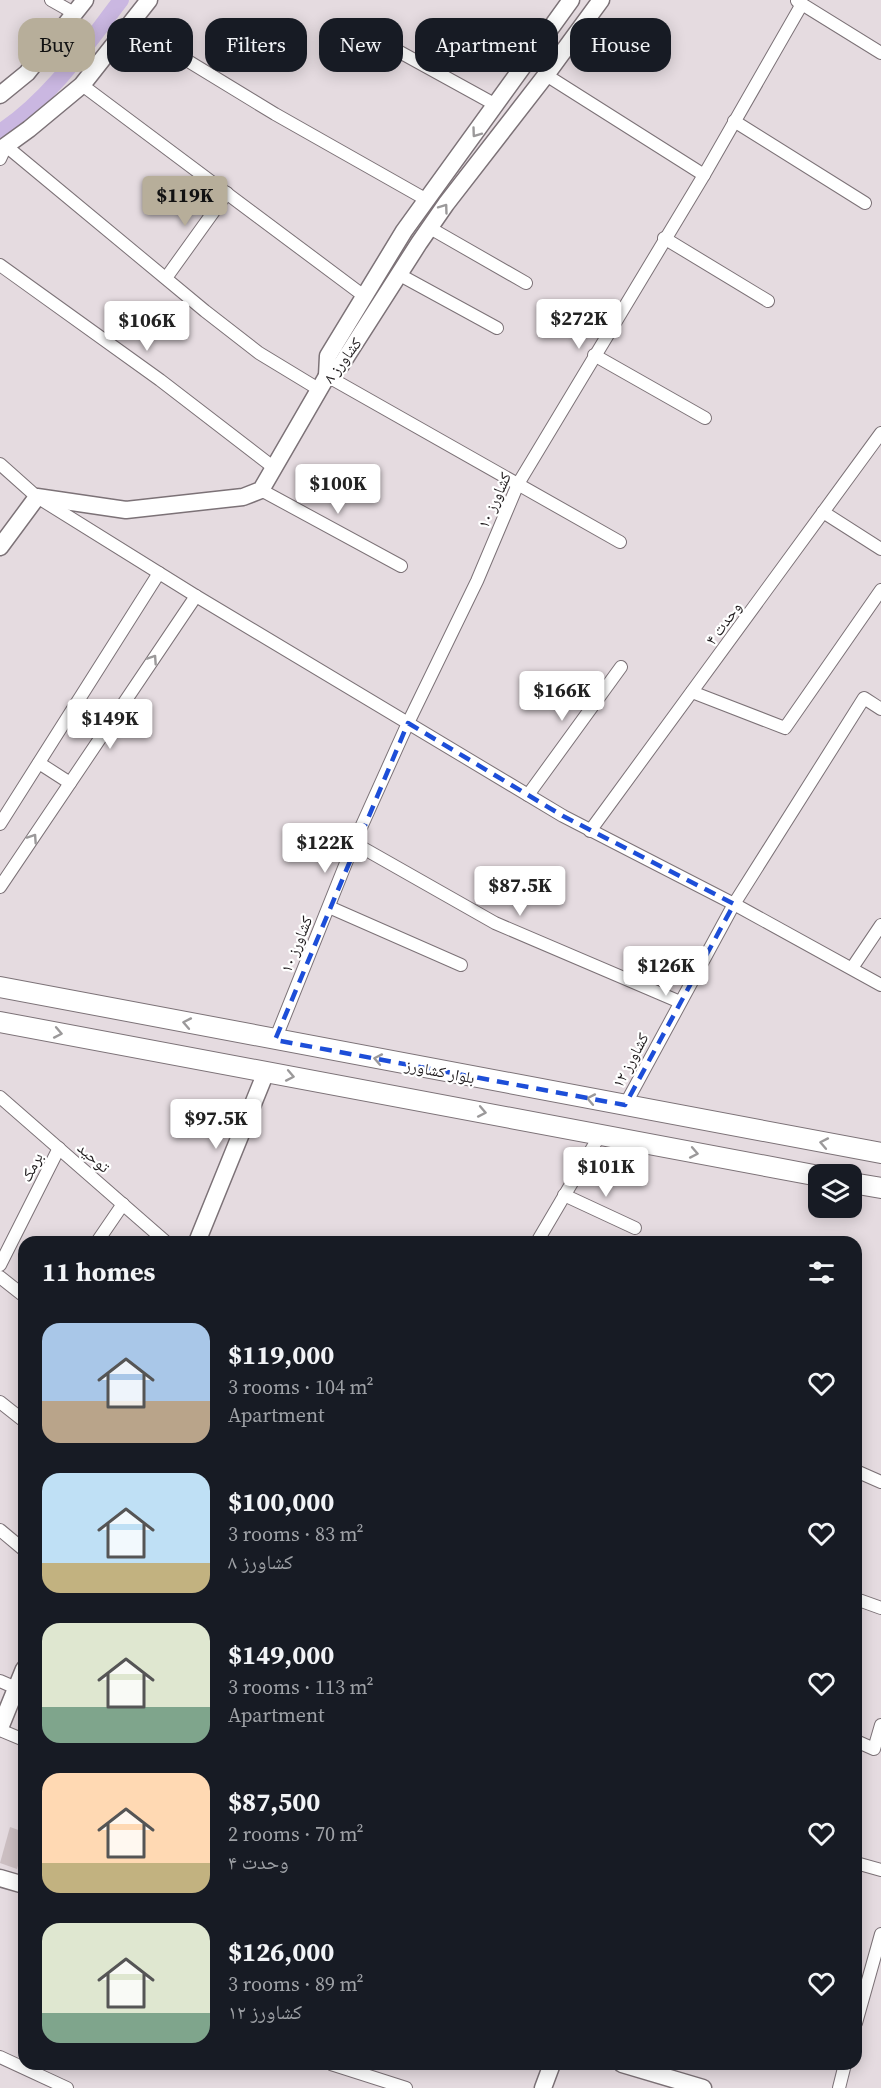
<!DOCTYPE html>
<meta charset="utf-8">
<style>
body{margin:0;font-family:"Source Serif 4","Noto Naskh Arabic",serif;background:#20242c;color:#f1f3f6;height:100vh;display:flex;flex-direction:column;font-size:22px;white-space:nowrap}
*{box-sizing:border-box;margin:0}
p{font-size:20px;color:#9ea1a6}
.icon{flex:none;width:33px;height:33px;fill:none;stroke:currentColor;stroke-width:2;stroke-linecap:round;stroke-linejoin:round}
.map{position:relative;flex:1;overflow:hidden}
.drawer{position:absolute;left:18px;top:1236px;width:844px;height:834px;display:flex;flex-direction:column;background:#171b24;border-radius:18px;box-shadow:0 3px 15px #0003}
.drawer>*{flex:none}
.top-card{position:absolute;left:18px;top:18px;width:846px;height:54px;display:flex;gap:12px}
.buttons{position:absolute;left:808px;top:1164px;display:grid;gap:12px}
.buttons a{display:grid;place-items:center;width:54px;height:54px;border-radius:12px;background:#171b24;box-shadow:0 3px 15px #0003;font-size:30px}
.price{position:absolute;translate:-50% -51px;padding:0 14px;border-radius:6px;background:#fff;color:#222;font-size:20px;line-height:39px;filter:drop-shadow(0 2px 3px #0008)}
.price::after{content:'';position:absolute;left:50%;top:36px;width:18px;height:14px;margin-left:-9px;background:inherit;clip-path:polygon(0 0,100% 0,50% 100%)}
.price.current{background:#b7ae9a;color:#111}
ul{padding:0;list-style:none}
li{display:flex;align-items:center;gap:18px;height:150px;padding:0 24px}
li span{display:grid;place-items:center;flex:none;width:168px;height:120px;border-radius:18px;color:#555}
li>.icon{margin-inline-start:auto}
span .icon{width:72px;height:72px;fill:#fffc;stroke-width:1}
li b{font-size:26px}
h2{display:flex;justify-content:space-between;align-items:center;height:72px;padding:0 24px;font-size:26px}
.chip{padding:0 21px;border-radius:18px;background:#171b24;box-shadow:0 3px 15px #0003;font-size:21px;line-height:54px}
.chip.current{background:#b7ae9a;color:#111}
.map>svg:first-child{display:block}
</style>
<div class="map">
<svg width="881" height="2088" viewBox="0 0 881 2088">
<rect width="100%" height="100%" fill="#e5dbe0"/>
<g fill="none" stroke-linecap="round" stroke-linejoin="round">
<path stroke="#cab7e1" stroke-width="16" d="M 0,132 C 50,99 85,47 121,0"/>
</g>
<path fill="#ccbfc2" d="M 10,1827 L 24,1832 L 24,1846 L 17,1869 L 0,1863 Z"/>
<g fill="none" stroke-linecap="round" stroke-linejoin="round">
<defs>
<g id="minor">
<path d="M 51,0 L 74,13"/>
<path d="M 797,1 L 881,53"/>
<path d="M 129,25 L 275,114 L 427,200"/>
<path d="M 358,29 L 496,105"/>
<path d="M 546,75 L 704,175"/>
<path d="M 82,85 L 364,296"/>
<path d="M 734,121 L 865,203"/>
<path d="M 0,159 L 6,146 L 205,311 L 259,353 L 320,390"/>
<path d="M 430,228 L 526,283"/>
<path d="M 664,238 L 768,301"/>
<path d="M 0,265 L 160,380 L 273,467"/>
<path d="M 400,275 L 497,328"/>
<path d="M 166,278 L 227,193"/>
<path d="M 594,355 L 705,418"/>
<path d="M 327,376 L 620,542"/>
<path d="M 0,464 L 37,497 L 196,596 L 563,816 L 734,904 L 881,985"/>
<path d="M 261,490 L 401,566"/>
<path d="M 823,512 L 881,549"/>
<path d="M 692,692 L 785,728 L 881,590"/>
<path d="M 39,763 L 70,783"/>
<path d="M 528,795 L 621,667"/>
<path d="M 0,824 L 159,573"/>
<path d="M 590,831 L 881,433"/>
<path d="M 354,843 L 495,923 L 680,1002"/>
<path d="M 0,887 L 196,596"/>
<path d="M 329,907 L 461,965"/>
<path d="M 852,968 L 881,925"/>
<path d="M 275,1040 L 354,843 L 408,723 L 477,581 L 518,484 L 704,175 L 802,4"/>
<path d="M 0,1097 L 166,1242"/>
<path d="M 625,1105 L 734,904 L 864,698 L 881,709"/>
<path d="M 564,1195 L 635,1228"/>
<path d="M 97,1242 L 123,1204"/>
<path d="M 537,1242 L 600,1135"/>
<path d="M 0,1265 L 59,1148"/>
<path d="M 0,1277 L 24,1296"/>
<path d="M 0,1402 L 24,1421"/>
<path d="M 856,1471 L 881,1482"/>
<path d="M 0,1530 L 24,1550"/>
<path d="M 856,1599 L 881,1608"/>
<path d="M 0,1681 L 16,1688"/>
<path d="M 0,1730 L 24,1740"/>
<path d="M 856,1741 L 874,1749 L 881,1725"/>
<path d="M 856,1863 L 881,1870"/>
<path d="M 856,2023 L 881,1934"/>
<path d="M 0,2057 L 67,2088"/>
<path d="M 331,2064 L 406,2088"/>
<path d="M 839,2088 L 845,2064"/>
</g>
<g id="tertiary">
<path d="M 0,95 L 27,73 L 85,0"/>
<path d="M 0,150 L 29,129 L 82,85 L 149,0"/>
<path d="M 327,376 L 328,356 L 404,231 L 571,0"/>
<path d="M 0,547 L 37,497 L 126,510 L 243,497 L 261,490 L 327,376 L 341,365 L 419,243 L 446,204 L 546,75 L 601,0"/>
<path d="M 197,1242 L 266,1072"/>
<path d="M 0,1728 L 24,1669"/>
<path d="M 0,1878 L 24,1885"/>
<path d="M 622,2064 L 703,2088"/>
<path d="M 543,2088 L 552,2064"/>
</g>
<g id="primary">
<path d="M 0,987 L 881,1153"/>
<path d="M 0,1022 L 819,1176"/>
<path d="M 852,1183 L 881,1188"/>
</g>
</defs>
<use href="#minor" stroke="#7c7277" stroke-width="14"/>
<use href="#tertiary" stroke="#7c7277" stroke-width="19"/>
<use href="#primary" stroke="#7c7277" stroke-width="22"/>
<use href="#minor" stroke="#fff" stroke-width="12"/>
<use href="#tertiary" stroke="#fff" stroke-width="16"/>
<use href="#primary" stroke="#fff" stroke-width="20"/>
</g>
<defs><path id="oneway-chevron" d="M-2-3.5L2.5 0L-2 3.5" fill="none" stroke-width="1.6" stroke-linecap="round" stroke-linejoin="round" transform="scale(1.5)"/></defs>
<g stroke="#9b999a">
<use href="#oneway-chevron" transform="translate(476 133) rotate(126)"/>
<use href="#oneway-chevron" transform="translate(444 208) rotate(-54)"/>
<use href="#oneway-chevron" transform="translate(153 659) rotate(-56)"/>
<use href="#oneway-chevron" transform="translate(33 838) rotate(-56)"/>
<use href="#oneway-chevron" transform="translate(187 1023) rotate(-169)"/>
<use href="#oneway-chevron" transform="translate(58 1033) rotate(11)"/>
<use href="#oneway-chevron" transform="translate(378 1059) rotate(-169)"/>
<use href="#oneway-chevron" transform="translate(290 1076) rotate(11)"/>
<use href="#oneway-chevron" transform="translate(591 1099) rotate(-169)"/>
<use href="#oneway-chevron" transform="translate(482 1112) rotate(11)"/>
<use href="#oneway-chevron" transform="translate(824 1143) rotate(-169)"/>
<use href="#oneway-chevron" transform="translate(694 1153) rotate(11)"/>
</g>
<path fill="none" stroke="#1d4ed8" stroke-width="4.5" stroke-dasharray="12 8" stroke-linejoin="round" d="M 408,723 L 563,816 L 734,904 L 625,1105 L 275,1040 Z"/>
<g text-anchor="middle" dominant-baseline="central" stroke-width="4.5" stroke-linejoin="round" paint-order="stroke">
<g font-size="16" fill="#201c1e" stroke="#fff">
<text transform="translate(342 360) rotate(-53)">کشاورز ۸</text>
<text transform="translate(494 500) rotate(-66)">کشاورز ۱۰</text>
<text transform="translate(723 623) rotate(-54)">وحدت ۴</text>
<text transform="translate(296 944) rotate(-68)">کشاورز ۱۰</text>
<text transform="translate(630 1060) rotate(-62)">کشاورز ۱۲</text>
<text transform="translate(440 1071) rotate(11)">بلوار کشاورز</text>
<text transform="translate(94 1157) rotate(41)">توحید</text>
<text transform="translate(31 1167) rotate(-63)">برمک</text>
</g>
</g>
</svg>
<div class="buttons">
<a><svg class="icon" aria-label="layers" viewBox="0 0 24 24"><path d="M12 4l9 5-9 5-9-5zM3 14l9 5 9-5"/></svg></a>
</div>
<b class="price current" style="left:185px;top:227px">$119K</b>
<b class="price" style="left:579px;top:350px">$272K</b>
<b class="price" style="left:147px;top:352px">$106K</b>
<b class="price" style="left:338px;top:515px">$100K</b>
<b class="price" style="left:562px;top:722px">$166K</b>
<b class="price" style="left:110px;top:750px">$149K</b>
<b class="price" style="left:325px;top:874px">$122K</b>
<b class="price" style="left:520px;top:917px">$87.5K</b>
<b class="price" style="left:666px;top:997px">$126K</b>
<b class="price" style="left:216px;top:1150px">$97.5K</b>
<b class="price" style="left:606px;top:1198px">$101K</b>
<div class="top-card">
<a class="chip current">Buy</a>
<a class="chip">Rent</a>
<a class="chip">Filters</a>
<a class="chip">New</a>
<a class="chip">Apartment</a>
<a class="chip">House</a>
</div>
<section class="drawer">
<h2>11 homes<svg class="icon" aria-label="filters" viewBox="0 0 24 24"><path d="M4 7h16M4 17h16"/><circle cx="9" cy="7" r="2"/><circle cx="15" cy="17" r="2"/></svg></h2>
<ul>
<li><span style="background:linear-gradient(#a9c7e8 65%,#b9a48a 0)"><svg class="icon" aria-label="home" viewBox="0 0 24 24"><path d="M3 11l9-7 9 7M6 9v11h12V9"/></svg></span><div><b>$119,000</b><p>3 rooms · 104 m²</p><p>Apartment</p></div><svg class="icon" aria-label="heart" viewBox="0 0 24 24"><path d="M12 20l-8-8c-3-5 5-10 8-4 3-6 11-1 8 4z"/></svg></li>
<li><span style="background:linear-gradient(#bfe0f5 75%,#c2b280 0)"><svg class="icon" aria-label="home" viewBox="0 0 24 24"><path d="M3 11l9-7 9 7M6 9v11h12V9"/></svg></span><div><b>$100,000</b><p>3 rooms · 83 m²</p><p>کشاورز ۸</p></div><svg class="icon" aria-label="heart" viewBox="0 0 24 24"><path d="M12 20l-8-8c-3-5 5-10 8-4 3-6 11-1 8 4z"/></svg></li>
<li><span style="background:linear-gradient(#dfe7d0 70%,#7fa58c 0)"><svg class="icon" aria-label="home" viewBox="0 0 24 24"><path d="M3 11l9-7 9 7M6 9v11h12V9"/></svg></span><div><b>$149,000</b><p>3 rooms · 113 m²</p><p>Apartment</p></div><svg class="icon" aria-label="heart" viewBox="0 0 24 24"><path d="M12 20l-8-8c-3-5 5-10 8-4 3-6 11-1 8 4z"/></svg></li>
<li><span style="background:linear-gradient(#ffd9b3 75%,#c2b280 0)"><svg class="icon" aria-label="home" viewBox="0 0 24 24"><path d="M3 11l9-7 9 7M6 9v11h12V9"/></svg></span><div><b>$87,500</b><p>2 rooms · 70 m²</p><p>وحدت ۴</p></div><svg class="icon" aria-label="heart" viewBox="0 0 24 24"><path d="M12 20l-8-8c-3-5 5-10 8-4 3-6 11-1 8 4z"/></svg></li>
<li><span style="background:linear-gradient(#dfe7d0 75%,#7fa58c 0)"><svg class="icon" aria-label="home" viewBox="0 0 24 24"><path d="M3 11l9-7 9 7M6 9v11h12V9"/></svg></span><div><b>$126,000</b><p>3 rooms · 89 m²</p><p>کشاورز ۱۲</p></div><svg class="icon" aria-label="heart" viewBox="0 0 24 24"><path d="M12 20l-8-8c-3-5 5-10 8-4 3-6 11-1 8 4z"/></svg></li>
</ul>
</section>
</div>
